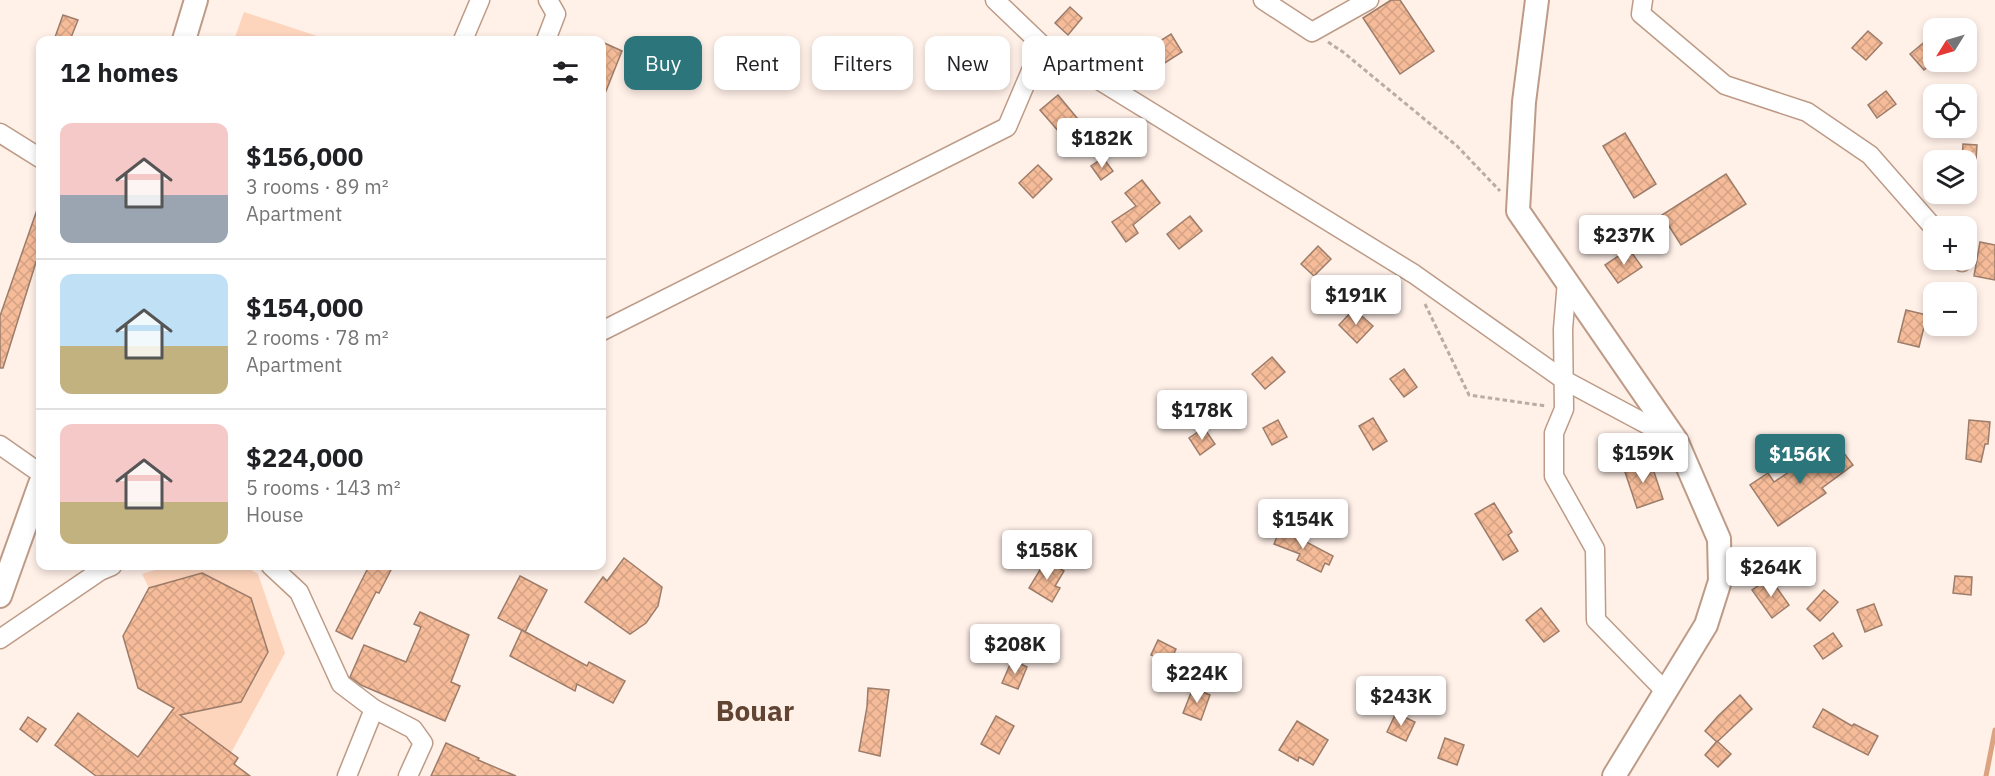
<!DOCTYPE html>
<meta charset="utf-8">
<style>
body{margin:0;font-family:"IBM Plex Sans",sans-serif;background:#f2f2f2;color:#202124;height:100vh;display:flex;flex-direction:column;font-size:22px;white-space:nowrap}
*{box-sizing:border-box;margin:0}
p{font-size:20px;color:#757577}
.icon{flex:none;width:33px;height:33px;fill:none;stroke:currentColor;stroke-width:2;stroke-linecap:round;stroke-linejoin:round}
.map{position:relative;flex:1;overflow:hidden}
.details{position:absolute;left:36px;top:36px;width:570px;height:534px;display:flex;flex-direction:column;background:#fff;border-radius:12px;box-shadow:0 3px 9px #0003}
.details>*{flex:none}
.hud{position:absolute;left:624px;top:36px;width:570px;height:54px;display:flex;gap:12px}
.needle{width:39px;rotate:233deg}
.buttons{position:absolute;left:1923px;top:18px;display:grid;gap:12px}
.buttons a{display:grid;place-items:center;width:54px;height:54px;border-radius:12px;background:#fff;box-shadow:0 3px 9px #0003;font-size:30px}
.price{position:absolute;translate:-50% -51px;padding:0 14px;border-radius:6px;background:#fff;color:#222;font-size:20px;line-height:39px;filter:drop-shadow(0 2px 3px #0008)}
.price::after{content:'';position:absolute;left:50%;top:36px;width:18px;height:14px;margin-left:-9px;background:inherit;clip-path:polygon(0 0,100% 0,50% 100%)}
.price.active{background:#2b757b;color:#fff}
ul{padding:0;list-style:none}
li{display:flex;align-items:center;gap:18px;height:150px;padding:0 24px}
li+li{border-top:2px solid #e0e0e0}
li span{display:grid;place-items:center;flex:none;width:168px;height:120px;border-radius:12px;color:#555}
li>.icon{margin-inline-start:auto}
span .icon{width:72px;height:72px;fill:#fffc;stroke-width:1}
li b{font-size:26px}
h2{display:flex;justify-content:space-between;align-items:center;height:72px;padding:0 24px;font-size:26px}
.pill{padding:0 21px;border-radius:12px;background:#fff;box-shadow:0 3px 9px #0003;font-size:21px;line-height:54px}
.pill.active{background:#2b757b;color:#fff}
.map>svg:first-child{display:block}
</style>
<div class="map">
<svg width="1995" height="776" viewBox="0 0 1995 776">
<defs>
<pattern id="building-cross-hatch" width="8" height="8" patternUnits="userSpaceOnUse" patternTransform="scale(1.5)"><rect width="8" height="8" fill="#f6bc99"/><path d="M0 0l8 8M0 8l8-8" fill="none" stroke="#d4a284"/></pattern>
</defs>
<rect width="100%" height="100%" fill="#fff0e8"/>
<g fill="#fdd4bc">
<path d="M 244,12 L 329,40 L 234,40 Z"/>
<path d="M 168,566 L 244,566 L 258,574 L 285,653 L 231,753 L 173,710 L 185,714 L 241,702 L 267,652 L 251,598 L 202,573 L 149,588 L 142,574 Z"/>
</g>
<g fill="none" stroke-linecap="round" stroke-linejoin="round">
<path stroke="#dba380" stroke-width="5" d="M 1986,776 L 1995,730"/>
</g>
<g fill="url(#building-cross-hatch)" stroke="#9d7d6a" stroke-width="1.5">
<path d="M 1391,0 L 1400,0 L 1434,51 L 1400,74 L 1363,18 Z"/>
<path d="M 1070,7 L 1082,18 L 1068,35 L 1055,23 Z"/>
<path d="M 63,15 L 78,20 L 70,40 L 54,40 Z"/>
<path d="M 1868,31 L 1882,43 L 1866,60 L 1852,48 Z"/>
<path d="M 1171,34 L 1182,52 L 1160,66 L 1149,48 Z"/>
<path d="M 1934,34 L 1934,62 L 1924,70 L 1910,54 Z"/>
<path d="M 602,42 L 622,51 L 602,101 Z"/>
<path d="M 1886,91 L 1896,104 L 1877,118 L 1868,105 Z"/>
<path d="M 1058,95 L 1077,118 L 1060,133 L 1040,110 Z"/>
<path d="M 1625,133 L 1656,184 L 1634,198 L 1603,146 Z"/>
<path d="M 1963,144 L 1977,145 L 1976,160 L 1962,160 Z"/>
<path d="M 1103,158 L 1113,171 L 1101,180 L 1091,166 Z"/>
<path d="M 1038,165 L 1052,179 L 1033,198 L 1019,183 Z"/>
<path d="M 1726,174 L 1746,204 L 1681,245 L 1662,215 Z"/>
<path d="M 1142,180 L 1160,203 L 1133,225 L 1138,233 L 1126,242 L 1112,222 L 1136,206 L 1125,193 Z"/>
<path d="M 38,207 L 40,207 L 40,260 L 37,259 L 3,368 L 0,368 L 0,316 Z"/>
<path d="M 1190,216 L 1202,231 L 1179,249 L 1167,234 Z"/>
<path d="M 1980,242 L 1995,245 L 1995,280 L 1974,276 Z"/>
<path d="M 1318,246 L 1331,259 L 1314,276 L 1301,264 Z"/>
<path d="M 1629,249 L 1642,267 L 1618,283 L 1605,265 Z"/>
<path d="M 1354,309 L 1373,326 L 1357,343 L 1339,325 Z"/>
<path d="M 1906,310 L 1927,315 L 1919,347 L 1898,342 Z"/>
<path d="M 1272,357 L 1285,372 L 1265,389 L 1252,374 Z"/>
<path d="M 1404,369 L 1417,387 L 1404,397 L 1390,379 Z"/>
<path d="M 1373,418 L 1387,441 L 1373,450 L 1359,426 Z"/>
<path d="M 1278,420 L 1287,437 L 1272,445 L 1263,428 Z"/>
<path d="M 1969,420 L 1990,422 L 1988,444 L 1985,444 L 1981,462 L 1966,459 Z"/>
<path d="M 1204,428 L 1215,444 L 1200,455 L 1189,438 Z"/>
<path d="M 1837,444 L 1853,465 L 1822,488 L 1826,493 L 1778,526 L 1750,485 L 1768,473 L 1774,482 L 1804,462 L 1807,466 Z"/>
<path d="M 1642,460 L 1645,468 L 1652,466 L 1663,499 L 1637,508 L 1623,466 Z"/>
<path d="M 1494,503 L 1512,532 L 1508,535 L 1518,551 L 1503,560 L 1475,514 Z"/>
<path d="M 1281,527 L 1294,532 L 1293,535 L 1333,556 L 1329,565 L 1325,563 L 1321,572 L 1297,560 L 1300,554 L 1274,544 Z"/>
<path d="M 624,558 L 662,587 L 658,606 L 646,623 L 630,634 L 585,602 L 603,577 L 607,581 Z"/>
<path d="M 1046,560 L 1064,571 L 1055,586 L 1060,588 L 1052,602 L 1029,588 Z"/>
<path d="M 369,566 L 393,566 L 379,593 L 376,592 L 352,639 L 336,631 Z"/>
<path d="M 202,573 L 251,598 L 268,652 L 241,702 L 180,715 L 238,758 L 234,764 L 250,776 L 96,776 L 55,745 L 78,713 L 138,757 L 174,708 L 138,688 L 123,636 L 149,588 Z"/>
<path d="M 520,576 L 547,590 L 525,632 L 498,618 Z"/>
<path d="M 1955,576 L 1972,577 L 1971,595 L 1953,593 Z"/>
<path d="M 1770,578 L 1789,605 L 1772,618 L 1752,590 Z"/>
<path d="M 1824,590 L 1838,602 L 1820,621 L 1807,609 Z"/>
<path d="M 1874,604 L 1882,625 L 1865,632 L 1857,610 Z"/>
<path d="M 1541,608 L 1559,631 L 1544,642 L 1526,620 Z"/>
<path d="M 420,612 L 469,635 L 451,682 L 460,686 L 445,721 L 361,685 L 350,677 L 364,645 L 406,662 L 421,627 L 414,624 Z"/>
<path d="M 522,630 L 587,666 L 589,662 L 625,681 L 613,703 L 577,684 L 575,691 L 510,656 Z"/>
<path d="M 1833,633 L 1842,646 L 1823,659 L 1814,646 Z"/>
<path d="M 1158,640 L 1176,649 L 1169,664 L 1151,655 Z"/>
<path d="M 1012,660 L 1027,667 L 1018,689 L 1002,683 Z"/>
<path d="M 868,688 L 889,690 L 880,756 L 859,751 L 867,707 Z"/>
<path d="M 1193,688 L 1210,695 L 1201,720 L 1183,713 Z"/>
<path d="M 1740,695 L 1752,709 L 1717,742 L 1705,731 L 1718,716 Z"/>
<path d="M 1823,709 L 1852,726 L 1854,724 L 1878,736 L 1868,755 L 1813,727 Z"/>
<path d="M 1396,713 L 1415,722 L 1406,741 L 1387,732 Z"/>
<path d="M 996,716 L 1014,726 L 999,754 L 981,744 Z"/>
<path d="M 28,717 L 46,729 L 37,742 L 20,729 Z"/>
<path d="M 1297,721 L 1328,740 L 1313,765 L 1299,757 L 1298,761 L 1279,750 Z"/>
<path d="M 1445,738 L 1464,745 L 1457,765 L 1438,758 Z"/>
<path d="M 1717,741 L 1731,754 L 1718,767 L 1705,755 Z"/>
<path d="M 446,743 L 479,758 L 478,760 L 516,776 L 431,776 Z"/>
</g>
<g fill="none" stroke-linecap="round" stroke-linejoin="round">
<defs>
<g id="minor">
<path d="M 995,0 L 1042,45 L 1414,274 L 1564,380 L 1676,440"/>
<path d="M 1263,0 L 1312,32 L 1369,0"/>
<path d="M 1643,0 L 1641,14 L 1725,85 L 1807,112 L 1870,155 L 1934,228"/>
<path d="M 463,40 L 480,0"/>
<path d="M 546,40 L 556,14 L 548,0"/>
<path d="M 0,133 L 40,158"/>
<path d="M 1960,260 L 1962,262"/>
<path d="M 1567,281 L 1563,329 L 1564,409 L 1554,433 L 1554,476 L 1595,549 L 1596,620 L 1666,692"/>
<path d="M 602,331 L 1007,127 L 1042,45"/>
<path d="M 0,445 L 40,473"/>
<path d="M 271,566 L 299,592 L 341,684 L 374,709 L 347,776"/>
<path d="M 0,639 L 100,571 L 112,566"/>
<path d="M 374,709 L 413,729 L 423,743 L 408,776"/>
</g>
<g id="tertiary">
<path d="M 1537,0 L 1524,102 L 1518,211 L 1676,440 L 1719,539 L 1720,581 L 1706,625 L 1614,776"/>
<path d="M 184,40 L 196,0"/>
<path d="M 0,596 L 40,484"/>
</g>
</defs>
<use href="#minor" stroke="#bd9b87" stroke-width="21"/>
<use href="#tertiary" stroke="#bd9b87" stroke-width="26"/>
<g stroke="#baaca3" stroke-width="3" stroke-dasharray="4.5 3" stroke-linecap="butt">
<path d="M 1328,42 L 1343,52 L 1457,146 L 1500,191"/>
<path d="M 1425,304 L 1469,395 L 1546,406"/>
</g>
<use href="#minor" stroke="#fff" stroke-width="18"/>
<use href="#tertiary" stroke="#fff" stroke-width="22"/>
</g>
<g text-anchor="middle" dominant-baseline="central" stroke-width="4.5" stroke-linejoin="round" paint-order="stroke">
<g font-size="28" font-weight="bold" fill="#614432" stroke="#fff0e8">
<text x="755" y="710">Bouar</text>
</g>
</g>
</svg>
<div class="buttons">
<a><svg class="needle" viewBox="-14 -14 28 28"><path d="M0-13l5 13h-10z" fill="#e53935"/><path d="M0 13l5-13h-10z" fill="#757577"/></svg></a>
<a><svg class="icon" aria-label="locate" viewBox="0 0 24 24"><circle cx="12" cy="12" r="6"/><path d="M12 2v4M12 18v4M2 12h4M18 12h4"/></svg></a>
<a><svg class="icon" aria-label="layers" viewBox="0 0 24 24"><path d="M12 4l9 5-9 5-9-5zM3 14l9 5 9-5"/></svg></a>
<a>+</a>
<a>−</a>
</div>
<b class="price" style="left:1102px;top:169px">$182K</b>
<b class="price" style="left:1624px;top:266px">$237K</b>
<b class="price" style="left:1356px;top:326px">$191K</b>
<b class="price" style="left:1202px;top:441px">$178K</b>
<b class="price" style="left:1643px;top:484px">$159K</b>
<b class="price active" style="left:1800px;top:485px">$156K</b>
<b class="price" style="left:1303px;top:550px">$154K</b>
<b class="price" style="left:1047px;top:581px">$158K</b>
<b class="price" style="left:1771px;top:598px">$264K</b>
<b class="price" style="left:1015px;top:675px">$208K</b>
<b class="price" style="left:1197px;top:704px">$224K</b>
<b class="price" style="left:1401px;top:727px">$243K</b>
<div class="hud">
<a class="pill active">Buy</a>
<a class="pill">Rent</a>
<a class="pill">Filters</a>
<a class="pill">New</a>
<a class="pill">Apartment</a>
</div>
<section class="details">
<h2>12 homes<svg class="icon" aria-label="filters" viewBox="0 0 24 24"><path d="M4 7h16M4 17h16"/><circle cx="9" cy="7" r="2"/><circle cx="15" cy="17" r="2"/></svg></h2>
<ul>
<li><span style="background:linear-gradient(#f6c9c9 60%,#9aa5b1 0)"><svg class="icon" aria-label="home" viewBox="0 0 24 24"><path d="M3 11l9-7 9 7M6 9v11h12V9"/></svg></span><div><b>$156,000</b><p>3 rooms · 89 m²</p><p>Apartment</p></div></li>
<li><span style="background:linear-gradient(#bfe0f5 60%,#c2b280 0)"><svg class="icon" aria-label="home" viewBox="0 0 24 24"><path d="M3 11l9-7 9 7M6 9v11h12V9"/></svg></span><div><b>$154,000</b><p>2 rooms · 78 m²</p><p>Apartment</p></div></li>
<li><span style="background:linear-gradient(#f6c9c9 65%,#c2b280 0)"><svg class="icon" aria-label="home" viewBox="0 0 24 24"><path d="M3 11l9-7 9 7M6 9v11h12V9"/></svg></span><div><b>$224,000</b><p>5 rooms · 143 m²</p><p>House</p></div></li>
</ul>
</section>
</div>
